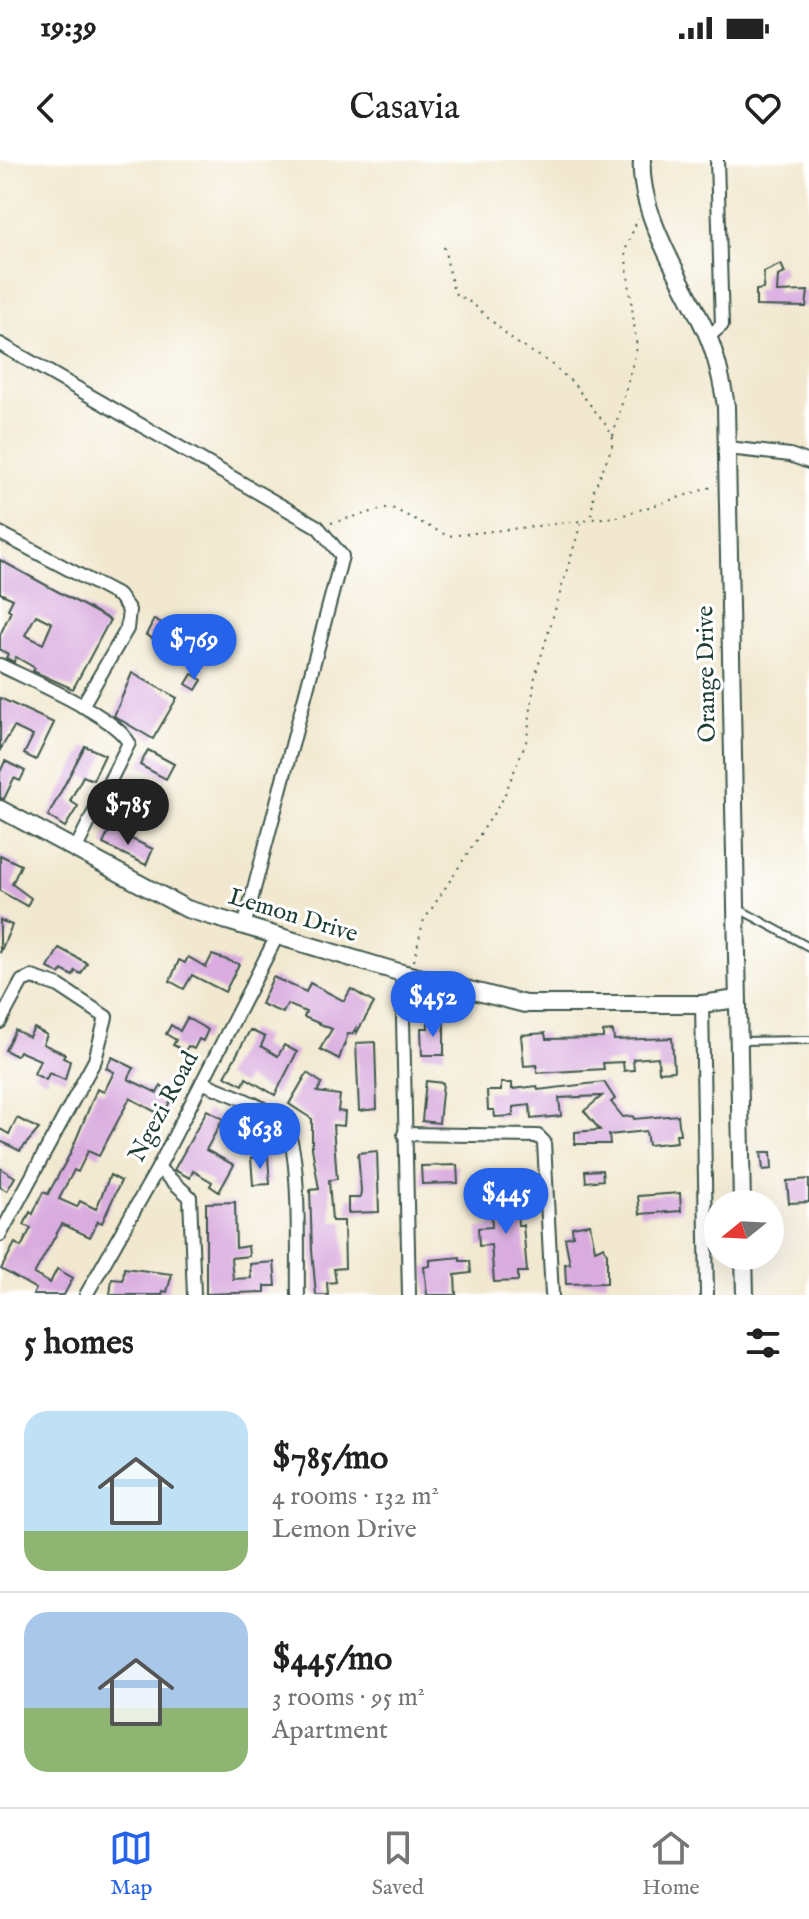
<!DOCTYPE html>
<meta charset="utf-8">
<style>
body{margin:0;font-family:"IM FELL English",serif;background:#f2f2f2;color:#222;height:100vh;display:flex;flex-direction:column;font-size:30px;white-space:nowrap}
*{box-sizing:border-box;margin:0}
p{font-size:26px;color:#767676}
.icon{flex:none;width:44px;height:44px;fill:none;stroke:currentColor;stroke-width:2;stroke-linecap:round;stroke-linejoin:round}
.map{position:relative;height:1135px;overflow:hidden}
.details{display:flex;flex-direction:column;background:#fff;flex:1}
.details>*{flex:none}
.needle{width:52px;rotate:252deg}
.controls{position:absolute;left:704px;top:1030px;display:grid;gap:16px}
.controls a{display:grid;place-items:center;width:80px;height:80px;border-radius:50%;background:#fff;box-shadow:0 8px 32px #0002;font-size:40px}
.price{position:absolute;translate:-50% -68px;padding:0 18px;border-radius:28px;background:#2563eb;color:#fff;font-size:26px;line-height:52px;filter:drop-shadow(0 2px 4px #0008)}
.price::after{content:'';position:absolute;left:50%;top:48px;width:24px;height:18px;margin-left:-12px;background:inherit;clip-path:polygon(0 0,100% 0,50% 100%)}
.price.on{background:#222;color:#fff}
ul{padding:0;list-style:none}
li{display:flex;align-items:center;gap:24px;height:200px;padding:0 24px}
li+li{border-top:2px solid #e0e0e0}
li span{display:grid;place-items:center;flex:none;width:224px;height:160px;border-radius:24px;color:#555}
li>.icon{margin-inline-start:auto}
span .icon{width:96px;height:96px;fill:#fffc;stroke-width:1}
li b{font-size:34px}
h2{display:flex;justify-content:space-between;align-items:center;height:96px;padding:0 24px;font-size:34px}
.status{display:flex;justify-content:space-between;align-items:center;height:56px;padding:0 40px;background:#fff;direction:ltr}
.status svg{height:22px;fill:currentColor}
header{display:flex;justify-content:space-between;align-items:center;height:104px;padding:0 24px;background:#fff;font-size:36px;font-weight:600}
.tab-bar{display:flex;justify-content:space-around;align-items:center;height:112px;border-top:2px solid #e0e0e0;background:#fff;font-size:22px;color:#767676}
.tab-bar a{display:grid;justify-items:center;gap:4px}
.tab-bar .on{color:#2563eb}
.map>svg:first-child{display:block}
</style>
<div class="status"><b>19:39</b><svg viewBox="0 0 49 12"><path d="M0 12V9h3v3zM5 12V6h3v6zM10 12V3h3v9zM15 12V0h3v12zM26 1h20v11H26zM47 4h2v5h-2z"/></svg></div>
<header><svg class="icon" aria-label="back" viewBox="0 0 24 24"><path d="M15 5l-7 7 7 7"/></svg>Casavia<svg class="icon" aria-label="heart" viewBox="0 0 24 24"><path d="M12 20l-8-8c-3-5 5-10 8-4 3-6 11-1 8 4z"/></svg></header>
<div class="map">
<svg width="809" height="1135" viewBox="0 0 809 1135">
<rect width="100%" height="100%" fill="#fff"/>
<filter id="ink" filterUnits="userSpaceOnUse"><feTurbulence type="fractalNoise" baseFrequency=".0125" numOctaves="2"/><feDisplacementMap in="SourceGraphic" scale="16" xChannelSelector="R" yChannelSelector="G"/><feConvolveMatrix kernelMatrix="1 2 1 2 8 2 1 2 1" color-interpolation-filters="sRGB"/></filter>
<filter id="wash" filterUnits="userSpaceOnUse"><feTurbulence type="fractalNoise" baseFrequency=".006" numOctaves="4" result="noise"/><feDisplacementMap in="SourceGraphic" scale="32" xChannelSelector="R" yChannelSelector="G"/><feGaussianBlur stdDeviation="1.8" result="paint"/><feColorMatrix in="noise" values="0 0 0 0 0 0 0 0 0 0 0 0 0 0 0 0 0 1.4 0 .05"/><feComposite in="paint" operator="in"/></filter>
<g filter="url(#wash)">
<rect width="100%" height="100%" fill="#f1e8cf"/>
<g id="blocks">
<g fill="#d9abdf" fill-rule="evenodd">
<path d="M 781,104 L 785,113 L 778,116 L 777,132 L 808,131 L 806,147 L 756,146 L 756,130 L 763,129 L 764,112 Z"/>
<path d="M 0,400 L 110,460 L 73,529 L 33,511 L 35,508 L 16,497 L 14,502 L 6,498 L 8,494 L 0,490 L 0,475 L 11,451 L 8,449 L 13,439 L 0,433 ZM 36,455 L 52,463 L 43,484 L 25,475 Z"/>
<path d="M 154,459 L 206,487 L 199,502 L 146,475 Z"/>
<path d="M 132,513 L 177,538 L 153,579 L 114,556 Z"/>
<path d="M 192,514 L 202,520 L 196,530 L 186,524 Z"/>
<path d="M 0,538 L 54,563 L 36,600 L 24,594 L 33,576 L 14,567 L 0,590 Z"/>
<path d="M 85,586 L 105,595 L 93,620 L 83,616 L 70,641 L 78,646 L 65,667 L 48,656 Z"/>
<path d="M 148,590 L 174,604 L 166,619 L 140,605 Z"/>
<path d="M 5,601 L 25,611 L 20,621 L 14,618 L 4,639 L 0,638 L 0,612 Z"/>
<path d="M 110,669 L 153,689 L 146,705 L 103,684 Z"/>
<path d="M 0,695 L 21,705 L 12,724 L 31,738 L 27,746 L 0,731 Z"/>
<path d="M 0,760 L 12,765 L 0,793 Z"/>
<path d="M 59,788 L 87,803 L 81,814 L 75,811 L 73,816 L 62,810 L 60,814 L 48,808 Z"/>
<path d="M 212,795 L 239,804 L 225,832 L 192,815 L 184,829 L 170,821 L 179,800 L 185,803 L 188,797 L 206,807 Z"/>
<path d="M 273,817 L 306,832 L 310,823 L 344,841 L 351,829 L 374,843 L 356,874 L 356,868 L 352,874 L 348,874 L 339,899 L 320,889 L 332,869 L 304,857 L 306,852 L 287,844 L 283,853 L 261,844 Z"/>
<path d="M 187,858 L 208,870 L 203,881 L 199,879 L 194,889 L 188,886 L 185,891 L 173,885 L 176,880 L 166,874 L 171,865 L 180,871 Z"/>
<path d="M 428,862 L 444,862 L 444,895 L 422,895 L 421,868 L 428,868 Z"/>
<path d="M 34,868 L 47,875 L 43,884 L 65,894 L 63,898 L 70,901 L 65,920 L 49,913 L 46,920 L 34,914 L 40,900 L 19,891 L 16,896 L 5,890 L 15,870 L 29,877 Z"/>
<path d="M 250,870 L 265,877 L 261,886 L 278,896 L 284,885 L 297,892 L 275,935 L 246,918 L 243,925 L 225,916 Z"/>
<path d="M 613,871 L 614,880 L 672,878 L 674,911 L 659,912 L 658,897 L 633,899 L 634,910 L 624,911 L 623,902 L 603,903 L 604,909 L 537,913 L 537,905 L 524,906 L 521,875 L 545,873 L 546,879 L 603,878 L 603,872 Z"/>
<path d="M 375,882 L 377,949 L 359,951 L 356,883 Z"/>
<path d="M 112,897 L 134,908 L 128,919 L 157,933 L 161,926 L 174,933 L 163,956 L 130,938 L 99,996 L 88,991 L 78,1012 L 74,1010 L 59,1039 L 77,1047 L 80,1041 L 96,1049 L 110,1015 L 121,1021 L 102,1063 L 98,1061 L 90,1077 L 62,1064 L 34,1114 L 50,1123 L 57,1109 L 73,1118 L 64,1135 L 33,1135 L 36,1129 L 1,1109 L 15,1083 L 21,1087 L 31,1068 L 24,1065 L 30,1052 L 33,1054 L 43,1032 L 48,1034 L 70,994 L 97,929 L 104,932 L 114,912 L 106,908 Z"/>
<path d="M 307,913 L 322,923 L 317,932 L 340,935 L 338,951 L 345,952 L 344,966 L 333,965 L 337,1019 L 329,1020 L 332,1061 L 344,1061 L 345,1108 L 334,1109 L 336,1122 L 327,1123 L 328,1135 L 316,1135 L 312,1090 L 310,1030 L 319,1029 L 312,988 L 312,959 L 289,944 Z"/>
<path d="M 426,921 L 443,923 L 439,963 L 422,961 Z"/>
<path d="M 604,922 L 615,939 L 611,942 L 623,957 L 633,956 L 634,959 L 678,955 L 680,974 L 676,974 L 677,982 L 648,985 L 646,971 L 609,975 L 610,984 L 575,984 L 575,972 L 600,970 L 584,951 L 602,936 L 559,938 L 561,956 L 531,959 L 530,945 L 513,947 L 513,956 L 495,957 L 494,950 L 488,950 L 487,931 L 501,931 L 501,923 L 512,923 L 512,929 L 537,926 L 538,930 Z"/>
<path d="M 207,950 L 223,959 L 206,990 L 234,1005 L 219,1032 L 210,1026 L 212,1022 L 193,1011 L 190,1018 L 174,1010 Z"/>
<path d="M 17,958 L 39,969 L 20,991 L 0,981 L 0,969 L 9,974 Z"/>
<path d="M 377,991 L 379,1052 L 348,1053 L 348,1038 L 360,1038 L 361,1030 L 358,993 Z"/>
<path d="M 761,992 L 771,992 L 772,1009 L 763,1010 Z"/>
<path d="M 268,997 L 270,1024 L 253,1025 L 251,998 Z"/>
<path d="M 457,1005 L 458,1023 L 422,1024 L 421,1006 Z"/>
<path d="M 0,1008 L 15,1017 L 7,1031 L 0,1027 Z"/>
<path d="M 602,1010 L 603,1020 L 586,1022 L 585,1011 Z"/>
<path d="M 809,1019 L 809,1042 L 789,1043 L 787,1021 Z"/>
<path d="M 524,1029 L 525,1044 L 517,1045 L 518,1065 L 523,1065 L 527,1112 L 518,1112 L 518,1121 L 494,1122 L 491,1085 L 479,1086 L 478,1068 L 492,1067 L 490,1031 Z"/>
<path d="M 680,1033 L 681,1051 L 640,1054 L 638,1036 Z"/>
<path d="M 235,1042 L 236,1088 L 248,1086 L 249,1096 L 231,1098 L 233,1119 L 251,1118 L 250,1104 L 274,1102 L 276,1126 L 265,1126 L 265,1132 L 206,1134 L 206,1043 Z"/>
<path d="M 590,1064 L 595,1090 L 604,1086 L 607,1094 L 607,1123 L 566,1124 L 565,1104 L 570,1104 L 565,1078 L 573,1076 L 572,1067 Z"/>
<path d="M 460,1097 L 460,1101 L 470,1101 L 471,1113 L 455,1115 L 456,1135 L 427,1135 L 424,1107 L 430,1106 L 430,1100 Z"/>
<path d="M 124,1108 L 172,1114 L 167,1132 L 163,1131 L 162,1135 L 110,1135 L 112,1119 L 123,1120 Z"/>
</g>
</g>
</g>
<g filter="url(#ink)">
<use href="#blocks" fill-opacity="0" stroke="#3e574b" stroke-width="2"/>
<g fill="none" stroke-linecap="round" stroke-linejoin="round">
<defs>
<g id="service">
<path d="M 739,749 L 809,787"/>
<path d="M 741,881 L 809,880"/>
</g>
<g id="minor">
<path d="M 708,177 L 722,165 L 717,0"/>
<path d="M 0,184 L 318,367 L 342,396 L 244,767"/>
<path d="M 728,288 L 790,295 L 809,302"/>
<path d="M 0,373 L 119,436 L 129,450 L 127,469 L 82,546"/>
<path d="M 0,505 C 30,520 114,555 129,583 L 75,690"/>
<path d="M 402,813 L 409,1135"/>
<path d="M 702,844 L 707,1135"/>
<path d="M 0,862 L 22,821 L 32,817 L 59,826 L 106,857 L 95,900 L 0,1075"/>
<path d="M 202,922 C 227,934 265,944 284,965 C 302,984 297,1104 298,1135"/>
<path d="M 404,974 L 538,976 L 544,982 L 552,1135"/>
<path d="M 158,1008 L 190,1037 L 194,1135"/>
<path d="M 86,1135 L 158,1008 L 276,778"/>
</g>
<g id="tertiary">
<path d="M 642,0 C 638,55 685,124 707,174 C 717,197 722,221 726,246 L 742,1044"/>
<path d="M 0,649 L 187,749 L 402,813 L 525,844 L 702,844 L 737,839"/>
<path d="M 744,1096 L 745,1135"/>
</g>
</defs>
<use href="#service" stroke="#3e574b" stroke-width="10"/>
<use href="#minor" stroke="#3e574b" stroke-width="16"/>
<use href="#tertiary" stroke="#3e574b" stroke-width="20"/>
<g stroke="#3e574b" stroke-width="2" stroke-dasharray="2 6" stroke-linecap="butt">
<path d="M 444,87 L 454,133 L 473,144 L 515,182 L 549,202 L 572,222 L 603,261 L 613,276 L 612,287 L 594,330 L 591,359 L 617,357 L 715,326"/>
<path d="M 613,276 L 637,188 L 625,91 L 638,58"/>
<path d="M 331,363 L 390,347 L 448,376 L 590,360"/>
<path d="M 414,801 L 423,762 L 503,639 L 527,579 L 535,517 L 581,363"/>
</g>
<use href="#service" stroke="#fff" stroke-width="6"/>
<use href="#minor" stroke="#fff" stroke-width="12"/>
<use href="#tertiary" stroke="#fff" stroke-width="16"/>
</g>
</g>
<g text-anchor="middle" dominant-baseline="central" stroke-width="6" stroke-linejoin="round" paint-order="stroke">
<g font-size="24" fill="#1f3d34" stroke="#fff">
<text transform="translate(707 514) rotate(-91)">Orange Drive</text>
<text transform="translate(293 756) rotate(17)">Lemon Drive</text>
<text transform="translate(164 947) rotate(-62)">Ngezi Road</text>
</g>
</g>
</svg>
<div class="controls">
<a><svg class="needle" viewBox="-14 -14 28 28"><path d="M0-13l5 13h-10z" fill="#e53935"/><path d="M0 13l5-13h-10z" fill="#767676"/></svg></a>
</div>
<b class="price" style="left:194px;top:522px">$769</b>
<b class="price on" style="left:128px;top:687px">$785</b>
<b class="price" style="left:433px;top:879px">$452</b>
<b class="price" style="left:260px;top:1011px">$638</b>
<b class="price" style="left:506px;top:1076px">$445</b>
</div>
<section class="details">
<h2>5 homes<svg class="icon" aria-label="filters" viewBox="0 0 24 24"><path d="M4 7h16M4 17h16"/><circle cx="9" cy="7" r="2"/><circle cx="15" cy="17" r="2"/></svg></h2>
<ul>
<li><span style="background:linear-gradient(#bfe0f5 75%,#8fb573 0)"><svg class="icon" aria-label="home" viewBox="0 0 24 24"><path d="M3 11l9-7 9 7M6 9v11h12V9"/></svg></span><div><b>$785/mo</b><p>4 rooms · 132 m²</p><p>Lemon Drive</p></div></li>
<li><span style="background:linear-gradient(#a9c7e8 60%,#8fb573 0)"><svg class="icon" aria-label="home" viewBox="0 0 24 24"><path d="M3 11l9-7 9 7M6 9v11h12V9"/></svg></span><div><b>$445/mo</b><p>3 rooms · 95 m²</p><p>Apartment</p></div></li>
</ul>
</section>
<nav class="tab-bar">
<a class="on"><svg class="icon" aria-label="map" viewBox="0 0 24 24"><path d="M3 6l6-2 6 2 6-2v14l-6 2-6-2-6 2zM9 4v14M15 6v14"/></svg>Map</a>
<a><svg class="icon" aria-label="saved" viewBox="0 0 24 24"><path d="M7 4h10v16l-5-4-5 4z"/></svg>Saved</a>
<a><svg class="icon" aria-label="home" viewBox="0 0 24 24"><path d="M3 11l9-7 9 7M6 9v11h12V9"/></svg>Home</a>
</nav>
